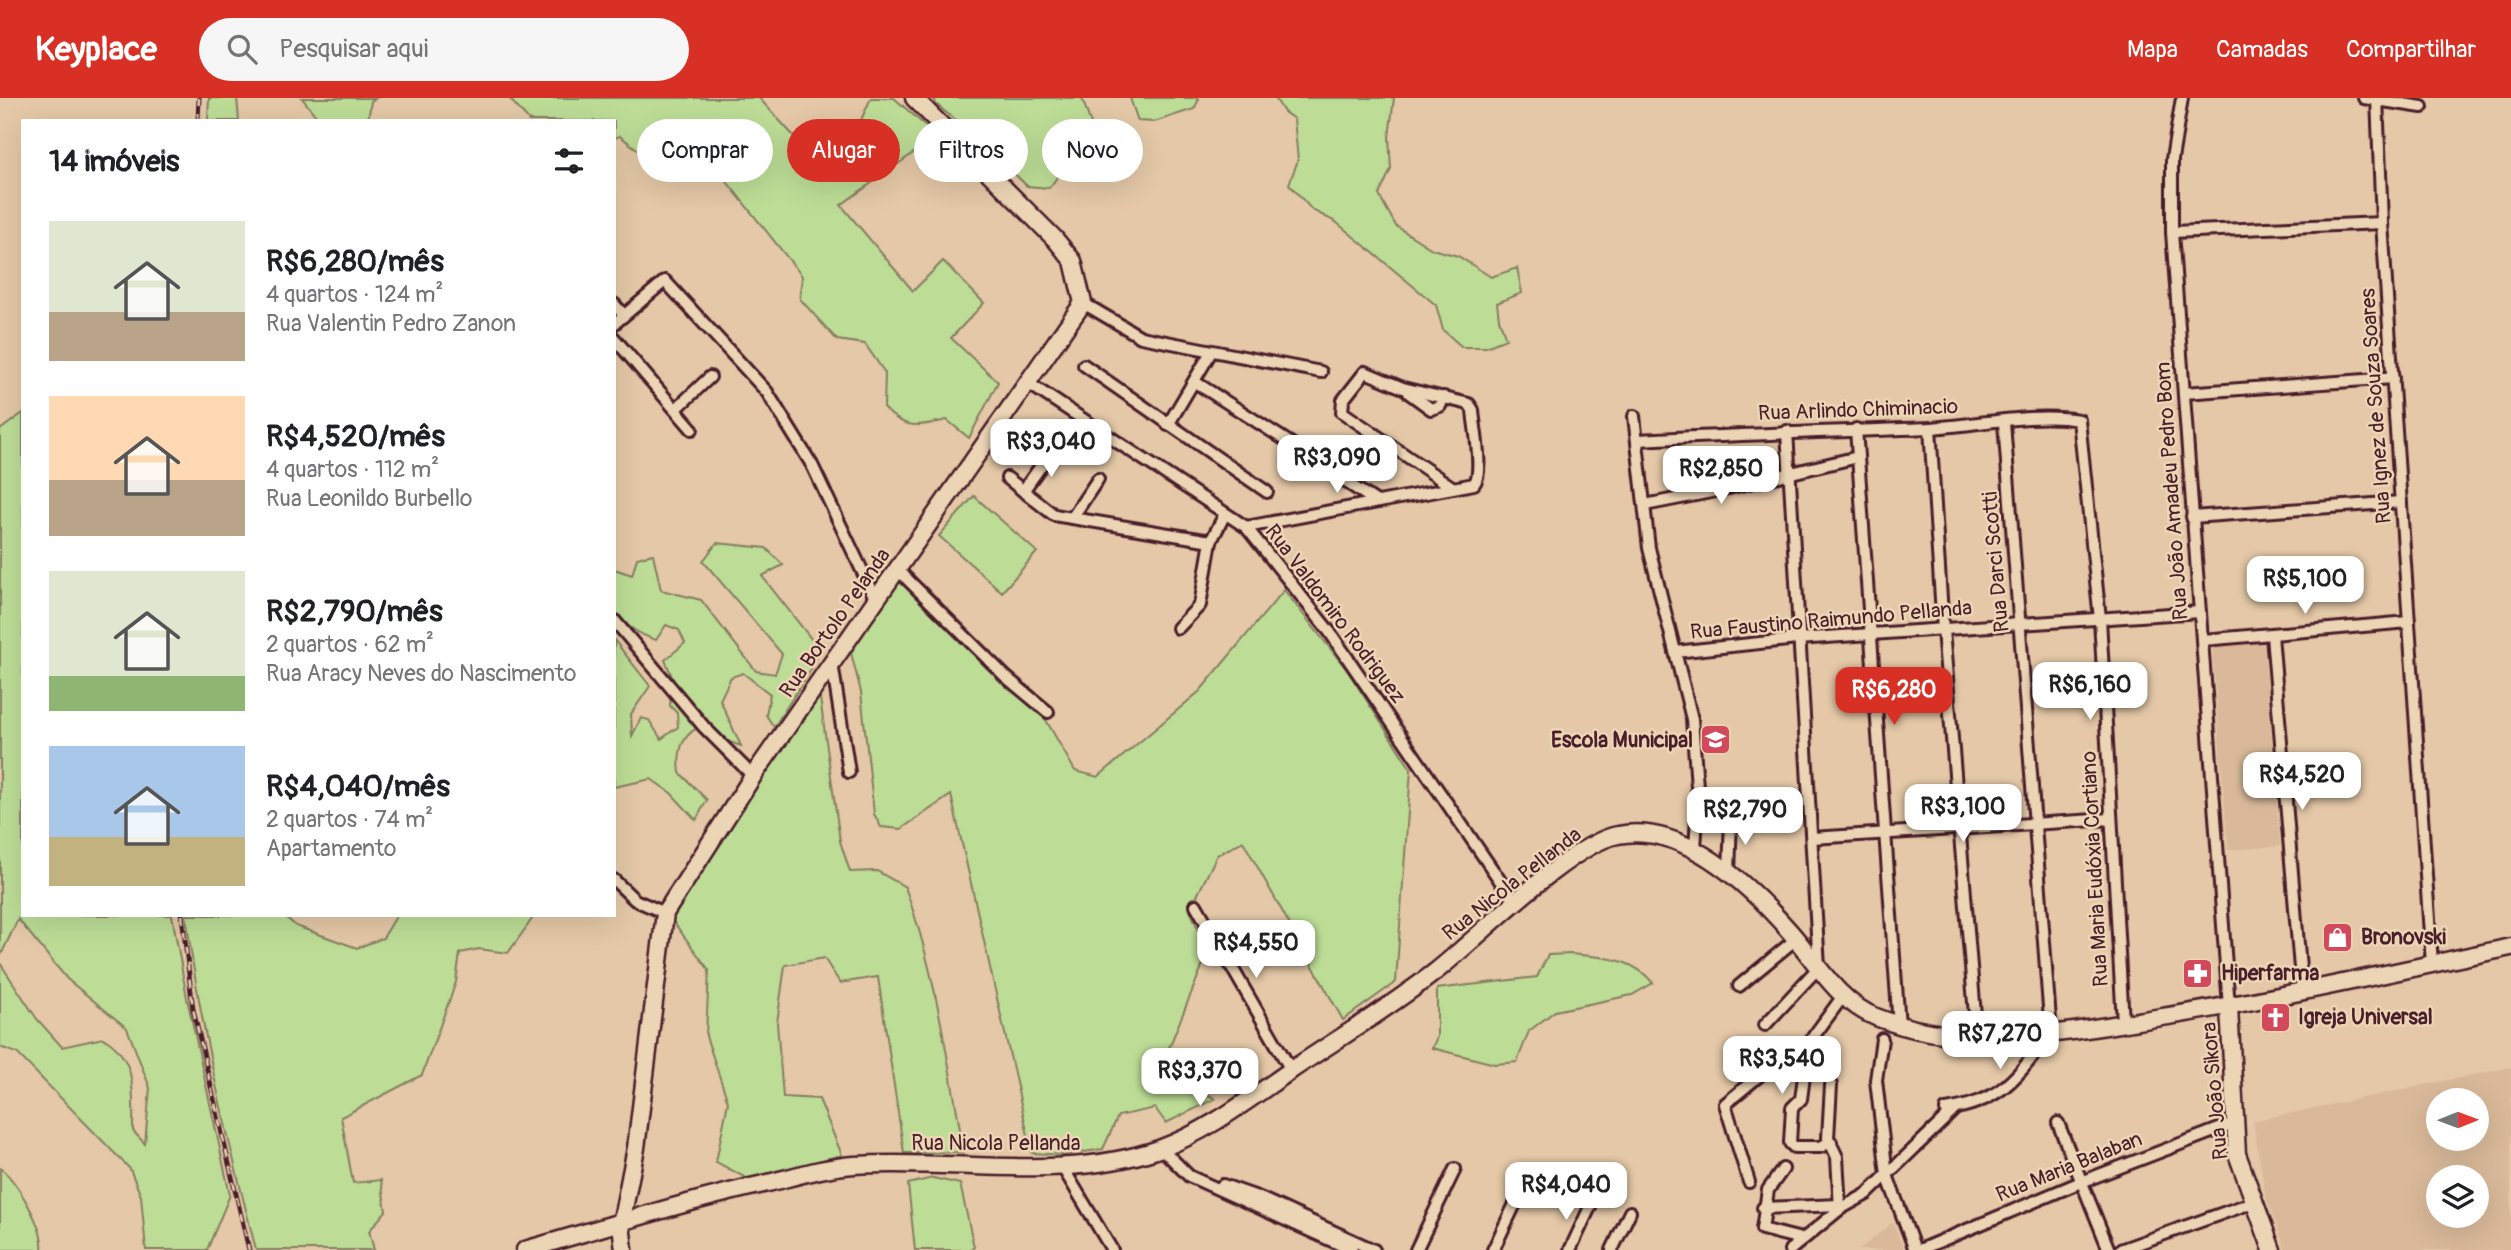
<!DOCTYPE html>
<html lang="pt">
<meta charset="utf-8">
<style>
body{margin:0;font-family:Pangolin,sans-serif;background:#f6f6f6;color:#202124;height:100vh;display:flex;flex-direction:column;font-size:26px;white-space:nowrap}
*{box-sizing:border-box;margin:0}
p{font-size:23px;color:#757577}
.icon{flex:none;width:38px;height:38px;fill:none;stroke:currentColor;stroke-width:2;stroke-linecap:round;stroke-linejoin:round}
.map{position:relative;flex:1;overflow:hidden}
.panel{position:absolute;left:21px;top:21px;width:595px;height:798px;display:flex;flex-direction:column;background:#fff;border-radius:0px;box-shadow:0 7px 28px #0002}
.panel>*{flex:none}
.banner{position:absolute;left:637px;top:21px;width:665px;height:63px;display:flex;gap:14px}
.needle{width:46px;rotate:89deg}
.controls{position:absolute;left:2426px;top:990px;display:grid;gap:14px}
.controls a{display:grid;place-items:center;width:63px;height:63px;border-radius:50%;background:#fff;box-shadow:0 7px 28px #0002;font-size:35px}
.price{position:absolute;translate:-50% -60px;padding:0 16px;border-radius:14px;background:#fff;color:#222;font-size:23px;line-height:46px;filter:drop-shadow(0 2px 4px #0008)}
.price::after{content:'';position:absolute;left:50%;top:42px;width:21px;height:16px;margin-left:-10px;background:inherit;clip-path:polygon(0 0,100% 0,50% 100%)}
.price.on{background:#d93025;color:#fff}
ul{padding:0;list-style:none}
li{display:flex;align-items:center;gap:21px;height:175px;padding:0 28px}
li span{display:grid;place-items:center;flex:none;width:196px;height:140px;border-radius:0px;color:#555}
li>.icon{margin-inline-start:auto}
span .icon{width:84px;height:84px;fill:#fffc;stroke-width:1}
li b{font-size:30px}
h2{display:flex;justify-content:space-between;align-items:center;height:84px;padding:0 28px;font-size:30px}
.chip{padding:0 24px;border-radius:32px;background:#fff;box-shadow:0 7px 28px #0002;font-size:24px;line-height:63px}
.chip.on{background:#d93025;color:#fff}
header{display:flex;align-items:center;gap:42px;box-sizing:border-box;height:98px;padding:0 35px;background:#d93025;color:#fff}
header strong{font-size:33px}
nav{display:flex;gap:38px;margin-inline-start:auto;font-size:24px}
.search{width:490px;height:63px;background:#f6f6f6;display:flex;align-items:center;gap:18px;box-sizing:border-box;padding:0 24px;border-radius:38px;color:#757577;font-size:26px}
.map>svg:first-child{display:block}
</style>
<header>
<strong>Keyplace</strong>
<div class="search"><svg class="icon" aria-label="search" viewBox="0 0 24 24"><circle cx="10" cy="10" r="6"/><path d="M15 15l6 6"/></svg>Pesquisar aqui</div>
<nav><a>Mapa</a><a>Camadas</a><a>Compartilhar</a></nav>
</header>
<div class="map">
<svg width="2511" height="1152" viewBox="0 0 2511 1152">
<rect width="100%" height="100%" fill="#e4c8a7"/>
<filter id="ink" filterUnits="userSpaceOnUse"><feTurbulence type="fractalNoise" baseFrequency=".0143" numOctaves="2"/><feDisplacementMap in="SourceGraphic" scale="14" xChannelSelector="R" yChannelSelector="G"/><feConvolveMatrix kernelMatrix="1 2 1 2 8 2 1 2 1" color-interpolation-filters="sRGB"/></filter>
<g filter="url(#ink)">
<g fill="#d9b999" fill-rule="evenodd">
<path d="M 2264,544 L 2280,748 L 2228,752 L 2212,548 Z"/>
<path d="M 2511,969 L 2511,1152 L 2286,1152 L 2266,1100 L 2253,1023 ZM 2438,1003 L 2476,1003 L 2476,1041 L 2438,1041 ZM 2438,1080 L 2476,1080 L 2476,1118 L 2438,1118 Z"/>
<path d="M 1893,1124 L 1904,1152 L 1859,1152 Z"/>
</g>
<g fill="#bddd96" stroke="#847e60" stroke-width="2">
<path d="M 209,0 L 237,0 L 239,23 L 208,23 Z"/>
<path d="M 302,0 L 376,0 L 371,3 L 368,23 L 320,23 Z"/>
<path d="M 509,0 L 759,0 L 823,70 L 851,44 L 871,0 L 894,0 L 937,38 L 841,107 L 913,193 L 943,163 L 984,205 L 951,240 L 998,284 L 969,340 L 947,322 C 918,328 906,333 884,310 L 885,275 L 865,246 L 837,242 L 800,201 L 802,178 L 693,41 L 667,74 L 620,38 L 614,40 L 614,23 L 529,23 Z"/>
<path d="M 934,0 L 1082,0 L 1093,32 L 1049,90 L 1027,88 L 988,50 L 936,6 Z"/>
<path d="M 1130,0 L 1197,0 L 1199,1 L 1194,11 L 1154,24 L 1138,23 Z"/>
<path d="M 1275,0 L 1394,0 L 1389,39 L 1391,71 L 1379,97 L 1396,128 L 1432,151 L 1458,158 L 1491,179 L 1517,170 L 1522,195 L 1497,205 L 1499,221 L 1506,241 L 1486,249 L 1462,249 L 1443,232 L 1436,207 L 1336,124 L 1312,112 L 1289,86 L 1298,62 L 1294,21 L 1284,14 Z"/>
<path d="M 23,315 L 23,817 L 172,817 L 187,900 L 230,1097 L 207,1152 L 146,1152 L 141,1098 L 130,1071 L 17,955 L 0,949 L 0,865 L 37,921 L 62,949 L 103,940 C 138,960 133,997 133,1033 L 145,1046 L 150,990 L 127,930 L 67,881 L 18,821 L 0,859 L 0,332 Z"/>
<path d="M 974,398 L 1037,454 L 1002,494 L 939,438 Z"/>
<path d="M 717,445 L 766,450 L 783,467 L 762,478 L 819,551 L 815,565 L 774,629 L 766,617 L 770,596 L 743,575 L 731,579 L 720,602 L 741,648 L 730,644 L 706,626 C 682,634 677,652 680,675 L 707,702 L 696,722 L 671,695 L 651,681 L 614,689 L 614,542 L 650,588 L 631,616 L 632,638 L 641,620 L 649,622 L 661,641 L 678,629 L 677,615 L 670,608 L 673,581 L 665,562 L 685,545 L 679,532 L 666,527 L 656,542 C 638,536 627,529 614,514 L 614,471 L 632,477 L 637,460 L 653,456 L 661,492 L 701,502 L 756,573 L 775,576 L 782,556 L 703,463 Z"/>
<path d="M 898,476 L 1046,622 L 1075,673 L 1098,679 L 1200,593 L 1284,492 L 1347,572 L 1411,671 L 1396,884 L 1343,922 L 1243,743 L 1217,757 L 1190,812 L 1208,854 L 1160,972 L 1187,983 L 1215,1001 L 1166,1025 L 1155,1010 L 1118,1018 L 1103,1051 L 1065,1057 L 1032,1055 L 951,697 L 901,731 L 881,729 L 874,716 L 861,594 L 850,551 Z"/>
<path d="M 819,593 L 840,743 L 850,774 L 877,773 L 905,789 C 936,874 948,966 964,1054 L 904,1055 L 878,879 L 840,885 L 824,860 L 785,867 L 777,925 L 783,999 L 819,1001 L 842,1057 L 748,1081 L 716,1064 L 728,1004 L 706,938 L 709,872 L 672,822 L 680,794 Z"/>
<path d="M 186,817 L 283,817 L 296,828 L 357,850 L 383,840 L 397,817 L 535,817 L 508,855 L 479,851 L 460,855 L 456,884 L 422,977 L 341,1019 L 353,1085 L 381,1082 L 386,1113 L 369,1133 L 374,1152 L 256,1152 C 228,1041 200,931 186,817 Z"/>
<path d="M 1571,856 C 1603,860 1631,858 1653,885 L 1632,897 L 1555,913 L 1529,933 L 1517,964 L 1495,966 L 1432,950 L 1437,939 L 1437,891 L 1537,879 L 1548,857 Z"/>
<path d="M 0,1070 C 17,1083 45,1131 42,1152 L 0,1152 Z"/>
<path d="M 933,1080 L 960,1086 L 974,1149 L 971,1152 L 915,1152 L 908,1086 Z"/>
</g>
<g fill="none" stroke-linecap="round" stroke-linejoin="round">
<defs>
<g id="street">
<path d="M 2182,0 L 2172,61 L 2172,134 L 2229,909"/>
<path d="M 2364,0 L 2422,9"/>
<path d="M 2377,0 L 2382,125 L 2432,866"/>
<path d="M 2172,134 L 2382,125"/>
<path d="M 1083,205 L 1141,239 L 1321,274"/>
<path d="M 614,206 L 624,217"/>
<path d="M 614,226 L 665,183 L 767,294 L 812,367 L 876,502"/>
<path d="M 614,240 L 692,331"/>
<path d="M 1084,267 L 1267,394"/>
<path d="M 1195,284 L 1301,352"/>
<path d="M 1028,285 L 1246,429 L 1329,533 L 1516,806"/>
<path d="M 1409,295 L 1431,311 L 1440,308 L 1444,299"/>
<path d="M 2184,295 L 2393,280"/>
<path d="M 676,311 L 710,279"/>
<path d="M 1634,318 L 1649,450 L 1692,621 L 1698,702 L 1695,751"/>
<path d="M 1168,327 L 1211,254"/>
<path d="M 1930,330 L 1943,532 L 1977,941"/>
<path d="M 1856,331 L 1899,928"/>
<path d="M 1638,342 C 1735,336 1833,334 1931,330 C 1977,327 2035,314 2079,322 L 2100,521 L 2123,925"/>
<path d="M 1315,364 L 1377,404"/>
<path d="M 1007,380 L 1054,417 L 1211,443 L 1225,416"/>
<path d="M 1023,393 L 1053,351"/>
<path d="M 1645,407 L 1716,393 L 1858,359"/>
<path d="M 2192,419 L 2401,404"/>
<path d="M 1072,420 L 1098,381"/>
<path d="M 1246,429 L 1474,386 C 1484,374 1474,329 1473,312 L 1469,306 L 1403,290 L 1365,274 L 1343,302 L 1342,314 L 1452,389"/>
<path d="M 898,472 L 1006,579 L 1048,614"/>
<path d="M 614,522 L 704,629 L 753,678"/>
<path d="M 1178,530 L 1200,507 L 1211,443"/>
<path d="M 2272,537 L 2302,894"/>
<path d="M 2203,542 L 2409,524"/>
<path d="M 1675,554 L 1797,541 L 2200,514"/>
<path d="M 832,565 L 849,674"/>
<path d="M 1812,740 L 2111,721"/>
<path d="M 1729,775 L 1731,721"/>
<path d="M 614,782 L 635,802 L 665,815"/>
<path d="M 1196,807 L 1291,972"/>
<path d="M 1739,888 L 1796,841"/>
<path d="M 1765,927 L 1819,869 L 1787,333"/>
<path d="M 1882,941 L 1876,982 L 1887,1077 L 1915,1152"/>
<path d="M 1831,987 L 1828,1040 L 1837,1059 L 1840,1111"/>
<path d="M 1946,1012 C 2004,1003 2017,978 2051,935 L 2004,325"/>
<path d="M 2058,1025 L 2109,1152"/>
<path d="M 1831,1044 L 1820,1049 L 1794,1049 L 1790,1045 L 1792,1010 L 1801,1001 L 1806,963 L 1813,939 L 1843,898"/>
<path d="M 1161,1050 L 1189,1078 L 1352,1152"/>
<path d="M 1063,1070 L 1112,1152"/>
<path d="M 1783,1071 L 1768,1092 L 1762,1131 L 1801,1141"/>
<path d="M 1749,1084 L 1725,1006 L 1778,962 L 1806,961"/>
<path d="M 1223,1087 L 1260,1100 L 1374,1152"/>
<path d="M 1763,1110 L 1840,1107"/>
<path d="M 1416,1152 L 1455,1071"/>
<path d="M 1493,1152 L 1515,1106"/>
<path d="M 1570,1152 L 1590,1109"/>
<path d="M 1612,1152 L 1630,1114"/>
<path d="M 1790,1152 L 1840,1111 L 1867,1096 L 1955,1011"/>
<path d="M 1919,1152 L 2081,1084 L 2235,1025"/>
<path d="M 2120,1152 L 2254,1104"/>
</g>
<g id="secondary">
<path d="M 2229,909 L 2237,1056 L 2272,1152"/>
<path d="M 525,1152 C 606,1129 686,1103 768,1085 C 796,1078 825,1069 854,1067 C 956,1060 1060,1085 1159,1051 C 1207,1034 1248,1002 1290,973 C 1339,940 1389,910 1435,874 C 1477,841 1571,745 1618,737 C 1684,724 1751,789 1791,835 C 1817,865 1838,904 1876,919 C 1966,955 2063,935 2156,920 C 2276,901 2393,874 2511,849"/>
<path d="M 624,1152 L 621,1126 L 636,1050 L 665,815 L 753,678 L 1083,205 L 1073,163 L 1055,141 L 914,0"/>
</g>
</defs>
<use href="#street" stroke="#4a1f2b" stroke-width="16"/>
<use href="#secondary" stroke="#4a1f2b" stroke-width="21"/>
<use href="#street" stroke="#ecd5b5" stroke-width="10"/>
<use href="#secondary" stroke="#ecd5b5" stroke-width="16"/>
<defs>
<g id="rail">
<path d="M 198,23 L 199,0"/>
<path d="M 182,817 L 193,911 L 249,1152"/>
</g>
</defs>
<use href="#rail" stroke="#4a1f2b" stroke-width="5"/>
<use href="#rail" stroke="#ecd5b5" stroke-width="2.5" stroke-dasharray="8" stroke-linecap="butt"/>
</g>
</g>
<defs>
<symbol id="school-square" viewBox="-11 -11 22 22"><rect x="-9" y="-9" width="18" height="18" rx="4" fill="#d1495b" stroke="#ecd5b5"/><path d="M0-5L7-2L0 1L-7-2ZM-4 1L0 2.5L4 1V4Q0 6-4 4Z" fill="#fff"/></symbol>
<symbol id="shop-square" viewBox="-11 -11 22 22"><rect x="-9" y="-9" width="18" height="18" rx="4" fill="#d1495b" stroke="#ecd5b5"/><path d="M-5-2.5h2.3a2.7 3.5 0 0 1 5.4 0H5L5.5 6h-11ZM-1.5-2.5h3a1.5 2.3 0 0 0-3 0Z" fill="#fff"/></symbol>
<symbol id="pharmacy-square" viewBox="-11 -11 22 22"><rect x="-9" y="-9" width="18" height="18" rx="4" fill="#d1495b" stroke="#ecd5b5"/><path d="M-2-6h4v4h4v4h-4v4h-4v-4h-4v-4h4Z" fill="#fff"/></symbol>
<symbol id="church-square" viewBox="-11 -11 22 22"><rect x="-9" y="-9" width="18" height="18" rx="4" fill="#d1495b" stroke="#ecd5b5"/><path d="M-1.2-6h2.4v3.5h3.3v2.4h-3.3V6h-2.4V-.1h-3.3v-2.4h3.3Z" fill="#fff"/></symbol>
</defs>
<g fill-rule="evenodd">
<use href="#school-square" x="1698" y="624" width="35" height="35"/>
<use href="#shop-square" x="2320" y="822" width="35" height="35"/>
<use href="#pharmacy-square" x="2180" y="858" width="35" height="35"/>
<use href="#church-square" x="2258" y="902" width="35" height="35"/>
</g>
<g text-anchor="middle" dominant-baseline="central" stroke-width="5" stroke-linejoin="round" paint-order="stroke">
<g font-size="21" fill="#4a1f2b" stroke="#ecd5b5">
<text transform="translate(2376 308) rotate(-94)">Rua Ignez de Souza Soares</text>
<text transform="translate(1858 312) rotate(-2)">Rua Arlindo Chiminacio</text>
<text transform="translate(2172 393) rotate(-94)">Rua João Amadeu Pedro Bom</text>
<text transform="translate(1996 464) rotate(-95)">Rua Darci Scotti</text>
<text transform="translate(1335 516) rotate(53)">Rua Valdomiro Rodriguez</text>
<text transform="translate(1831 522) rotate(-5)">Rua Faustino Raimundo Pellanda</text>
<text transform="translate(835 525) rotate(-55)">Rua Bortolo Pelanda</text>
<text transform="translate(2095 771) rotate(-93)">Rua Maria Eudóxia Cortiano</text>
<text transform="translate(1512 786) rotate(-38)">Rua Nicola Pellanda</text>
<text transform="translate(2215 993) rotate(-95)">Rua João Sikora</text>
<text x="996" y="1045">Rua Nicola Pellanda</text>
<text transform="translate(2069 1069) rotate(-22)">Rua Maria Balaban</text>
</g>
<g font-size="21" font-weight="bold" fill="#4a1f2b" stroke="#ecd5b5" text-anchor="start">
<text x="1693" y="642" text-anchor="end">Escola Municipal</text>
<text x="2361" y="839">Bronovski</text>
<text x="2221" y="875">Hiperfarma</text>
<text x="2298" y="919">Igreja Universal</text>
</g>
</g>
</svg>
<div class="controls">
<a><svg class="needle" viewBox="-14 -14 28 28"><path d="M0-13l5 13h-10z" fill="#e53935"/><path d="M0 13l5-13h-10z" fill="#757577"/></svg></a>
<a><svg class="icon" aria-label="layers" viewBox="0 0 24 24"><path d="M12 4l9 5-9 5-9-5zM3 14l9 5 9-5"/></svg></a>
</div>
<b class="price" style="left:1051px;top:381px">R$3,040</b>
<b class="price" style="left:1337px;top:397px">R$3,090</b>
<b class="price" style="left:1721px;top:408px">R$2,850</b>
<b class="price" style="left:2305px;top:518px">R$5,100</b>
<b class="price" style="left:2090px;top:624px">R$6,160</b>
<b class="price on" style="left:1894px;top:629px">R$6,280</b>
<b class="price" style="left:2302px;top:714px">R$4,520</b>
<b class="price" style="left:1963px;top:746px">R$3,100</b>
<b class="price" style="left:1745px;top:749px">R$2,790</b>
<b class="price" style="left:1256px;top:882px">R$4,550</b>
<b class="price" style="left:2000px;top:973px">R$7,270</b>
<b class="price" style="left:1782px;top:998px">R$3,540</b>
<b class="price" style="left:1200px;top:1010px">R$3,370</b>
<b class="price" style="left:1566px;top:1124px">R$4,040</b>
<div class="banner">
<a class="chip">Comprar</a>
<a class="chip on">Alugar</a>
<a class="chip">Filtros</a>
<a class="chip">Novo</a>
</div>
<section class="panel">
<h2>14 imóveis<svg class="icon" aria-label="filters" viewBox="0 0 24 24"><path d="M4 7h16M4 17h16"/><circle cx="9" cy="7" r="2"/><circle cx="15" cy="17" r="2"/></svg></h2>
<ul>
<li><span style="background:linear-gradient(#dfe7d0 65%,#b9a48a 0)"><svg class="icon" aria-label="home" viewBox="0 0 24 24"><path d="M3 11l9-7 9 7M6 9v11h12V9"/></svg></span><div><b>R$6,280/mês</b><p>4 quartos · 124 m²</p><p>Rua Valentin Pedro Zanon</p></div></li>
<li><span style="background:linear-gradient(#ffd9b3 60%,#b9a48a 0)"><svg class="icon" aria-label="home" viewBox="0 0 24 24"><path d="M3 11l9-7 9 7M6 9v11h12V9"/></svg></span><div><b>R$4,520/mês</b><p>4 quartos · 112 m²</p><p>Rua Leonildo Burbello</p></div></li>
<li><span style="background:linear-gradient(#dfe7d0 75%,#8fb573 0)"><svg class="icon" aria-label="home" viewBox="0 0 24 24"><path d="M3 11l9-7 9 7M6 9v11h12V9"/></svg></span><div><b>R$2,790/mês</b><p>2 quartos · 62 m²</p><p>Rua Aracy Neves do Nascimento</p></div></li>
<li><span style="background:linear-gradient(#a9c7e8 65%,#c2b280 0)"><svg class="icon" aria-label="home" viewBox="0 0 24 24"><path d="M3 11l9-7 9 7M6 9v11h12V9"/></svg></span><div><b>R$4,040/mês</b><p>2 quartos · 74 m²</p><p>Apartamento</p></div></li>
</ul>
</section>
</div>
